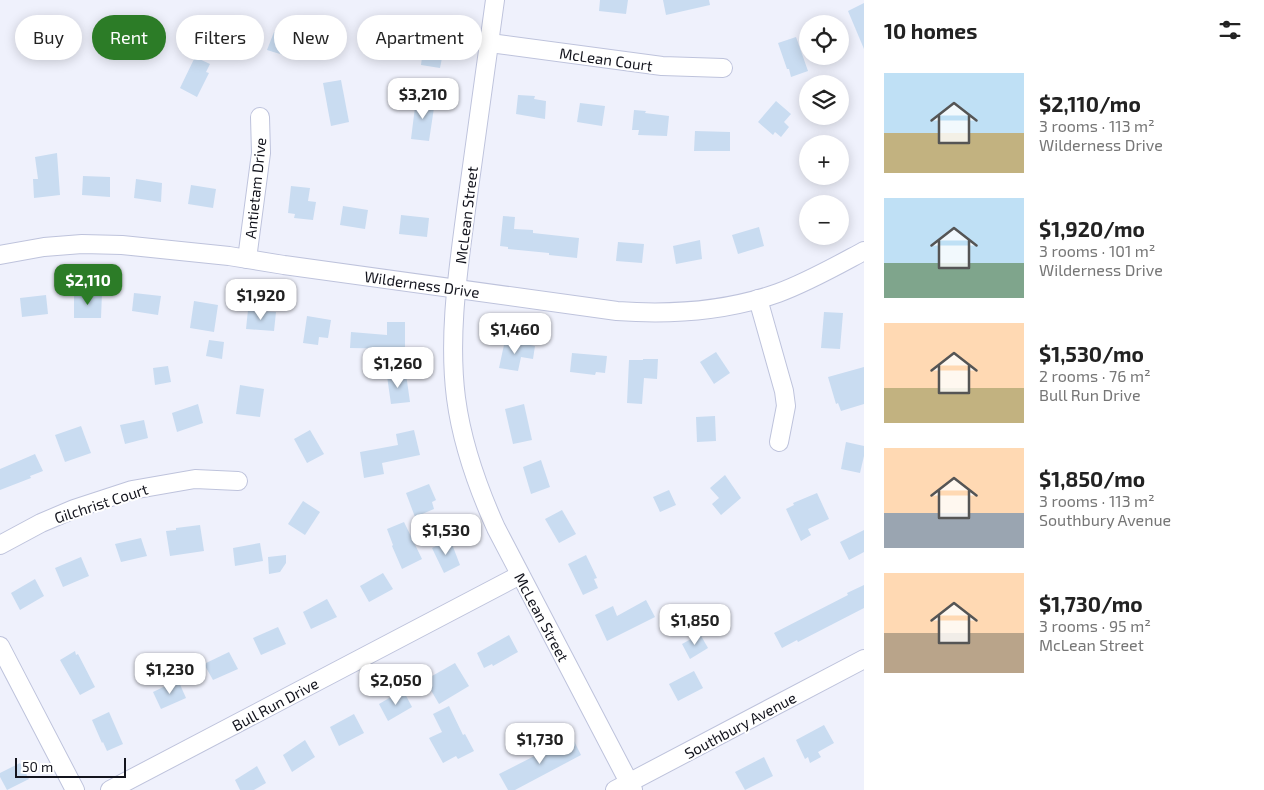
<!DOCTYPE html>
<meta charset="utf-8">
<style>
body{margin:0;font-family:"Exo 2",sans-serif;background:#f6f6f6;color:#222;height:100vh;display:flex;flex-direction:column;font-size:19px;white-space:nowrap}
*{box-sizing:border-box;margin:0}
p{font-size:16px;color:#767676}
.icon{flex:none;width:28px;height:28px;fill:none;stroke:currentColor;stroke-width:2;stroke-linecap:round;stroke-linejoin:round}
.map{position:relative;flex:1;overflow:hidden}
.details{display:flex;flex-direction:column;background:#fff;width:400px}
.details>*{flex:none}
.guide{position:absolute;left:15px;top:15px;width:475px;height:45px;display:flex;gap:10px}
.tools{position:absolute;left:799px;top:15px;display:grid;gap:10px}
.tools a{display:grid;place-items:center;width:50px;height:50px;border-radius:50%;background:#fff;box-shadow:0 2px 12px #0003;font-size:25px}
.scale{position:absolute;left:15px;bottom:12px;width:111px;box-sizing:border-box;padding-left:5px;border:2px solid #13141d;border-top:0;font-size:14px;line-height:18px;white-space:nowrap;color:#13141d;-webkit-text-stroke:4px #fff;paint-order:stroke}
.price{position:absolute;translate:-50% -42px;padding:0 11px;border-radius:10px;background:#fff;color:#222;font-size:16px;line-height:32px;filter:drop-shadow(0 1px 2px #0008)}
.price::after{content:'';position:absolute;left:50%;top:30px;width:15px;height:11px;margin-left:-8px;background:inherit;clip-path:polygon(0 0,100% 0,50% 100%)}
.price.active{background:#2c7c27;color:#fff}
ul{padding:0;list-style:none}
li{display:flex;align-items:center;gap:15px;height:125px;padding:0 20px}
li span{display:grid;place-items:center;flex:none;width:140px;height:100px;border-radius:0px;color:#555}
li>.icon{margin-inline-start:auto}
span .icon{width:60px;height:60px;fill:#fffc;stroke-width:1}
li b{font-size:21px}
h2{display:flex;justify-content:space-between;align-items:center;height:60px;padding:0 20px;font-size:21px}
.pill{padding:0 18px;border-radius:22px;background:#fff;box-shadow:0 2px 12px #0003;font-size:18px;line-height:45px}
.pill.active{background:#2c7c27;color:#fff}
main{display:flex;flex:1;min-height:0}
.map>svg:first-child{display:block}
</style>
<main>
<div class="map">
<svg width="864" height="790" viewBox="0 0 864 790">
<rect width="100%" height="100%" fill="#eff1fc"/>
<g fill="#c9dcf1">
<path d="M 600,0 L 628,0 L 626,14 L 599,11 Z"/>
<path d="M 663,0 L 709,0 L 710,5 L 666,15 Z"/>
<path d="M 864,3 L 864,49 L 848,11 Z"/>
<path d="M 274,32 L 300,40 L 293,58 L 267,50 Z"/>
<path d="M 796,37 L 808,71 L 791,77 L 789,69 L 787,69 L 778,43 Z"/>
<path d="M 424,40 L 445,43 L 440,68 L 421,65 Z"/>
<path d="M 195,57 L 210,64 L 206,72 L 209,73 L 197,97 L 180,88 Z"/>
<path d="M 341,80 L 349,122 L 331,126 L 323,83 Z"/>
<path d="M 518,95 L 535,96 L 534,99 L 546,101 L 545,119 L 516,114 Z"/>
<path d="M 416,99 L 435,101 L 429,141 L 411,139 Z"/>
<path d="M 776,101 L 791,114 L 784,122 L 789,127 L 781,137 L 775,132 L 773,135 L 758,122 Z"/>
<path d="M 580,103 L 605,106 L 602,126 L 577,122 Z"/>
<path d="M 634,110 L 646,111 L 645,113 L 669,116 L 667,136 L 638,135 L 639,130 L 632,130 Z"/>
<path d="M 695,131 L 730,132 L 730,151 L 694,151 Z"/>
<path d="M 57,153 L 60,195 L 34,198 L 33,179 L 38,179 L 35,157 Z"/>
<path d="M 83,176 L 110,177 L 110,197 L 82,195 Z"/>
<path d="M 136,179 L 162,183 L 161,202 L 134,198 Z"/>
<path d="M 191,185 L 216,189 L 213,208 L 188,204 Z"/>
<path d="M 291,186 L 310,188 L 308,201 L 316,202 L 313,220 L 294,218 L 295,214 L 288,213 Z"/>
<path d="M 343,206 L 368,210 L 365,229 L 340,225 Z"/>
<path d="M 401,215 L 429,218 L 427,237 L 399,234 Z"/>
<path d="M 503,216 L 515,217 L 514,229 L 533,230 L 533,233 L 579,238 L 577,258 L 549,255 L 549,253 L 508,249 L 508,247 L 500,246 Z"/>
<path d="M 759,227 L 764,246 L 738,254 L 732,235 Z"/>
<path d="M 700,240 L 702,259 L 676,264 L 673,246 Z"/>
<path d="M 618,242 L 644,244 L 642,263 L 616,261 Z"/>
<path d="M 88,293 L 102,293 L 101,318 L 74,318 L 74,294 L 88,295 Z"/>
<path d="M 134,293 L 161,296 L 158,315 L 132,311 Z"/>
<path d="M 46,295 L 48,314 L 22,317 L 20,298 Z"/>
<path d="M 194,301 L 218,305 L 214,332 L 190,328 Z"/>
<path d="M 248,310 L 276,312 L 274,331 L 246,329 Z"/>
<path d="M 824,312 L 843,313 L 840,349 L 821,348 Z"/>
<path d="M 307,316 L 331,320 L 328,338 L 319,337 L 318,345 L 303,343 Z"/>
<path d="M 387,322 L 405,322 L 405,349 L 350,348 L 351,332 L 387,335 Z"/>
<path d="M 209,340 L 224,342 L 222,359 L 206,356 Z"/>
<path d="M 505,340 L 535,346 L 533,359 L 521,357 L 518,371 L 499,368 Z"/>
<path d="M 716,352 L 730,373 L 714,384 L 700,362 Z"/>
<path d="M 572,353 L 607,356 L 605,373 L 596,372 L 595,375 L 570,372 Z"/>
<path d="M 643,359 L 658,359 L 657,379 L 644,378 L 642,404 L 627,403 L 629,360 L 643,360 Z"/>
<path d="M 168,366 L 171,382 L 155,385 L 153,368 Z"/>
<path d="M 864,367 L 864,404 L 841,411 L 838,403 L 836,404 L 828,377 Z"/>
<path d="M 406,374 L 410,402 L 391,404 L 387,376 Z"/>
<path d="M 240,385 L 264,389 L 260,417 L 236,414 Z"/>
<path d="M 198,404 L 203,423 L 177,432 L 172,413 Z"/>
<path d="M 524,404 L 532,440 L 513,444 L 505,409 Z"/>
<path d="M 715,416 L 716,441 L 697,442 L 696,417 Z"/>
<path d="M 144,420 L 148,438 L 125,444 L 120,425 Z"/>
<path d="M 81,426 L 91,453 L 65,462 L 55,435 Z"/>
<path d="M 310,430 L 324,454 L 307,463 L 294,439 Z"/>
<path d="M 414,430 L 420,455 L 382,463 L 384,474 L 364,478 L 360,452 L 398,445 L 396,434 Z"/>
<path d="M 846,442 L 864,446 L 864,456 L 860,473 L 841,469 Z"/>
<path d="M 35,454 L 43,471 L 30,476 L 31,478 L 0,490 L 0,469 Z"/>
<path d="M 541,460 L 550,487 L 531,494 L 523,467 Z"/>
<path d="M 725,475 L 741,498 L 721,515 L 712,504 L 719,498 L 710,488 Z"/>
<path d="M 429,484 L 436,500 L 432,502 L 434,509 L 415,517 L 406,493 Z"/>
<path d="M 669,490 L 676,505 L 660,512 L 653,497 Z"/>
<path d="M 817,493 L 829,519 L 808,529 L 811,535 L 801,541 L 786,509 L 794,505 L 793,503 Z"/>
<path d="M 303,501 L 320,512 L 305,535 L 288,524 Z"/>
<path d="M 562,510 L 576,534 L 559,543 L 545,519 Z"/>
<path d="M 404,522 L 422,559 L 402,569 L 392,546 L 393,545 L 387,529 Z"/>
<path d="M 200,525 L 204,551 L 170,556 L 166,531 L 176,530 L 176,528 Z"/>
<path d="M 864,530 L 864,552 L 849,560 L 840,542 Z"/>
<path d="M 141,538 L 147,556 L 121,562 L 115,544 Z"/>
<path d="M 450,539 L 460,565 L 444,573 L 432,548 Z"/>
<path d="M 260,543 L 263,561 L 235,566 L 233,548 Z"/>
<path d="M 286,555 L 286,563 L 280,572 L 269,574 L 268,557 Z"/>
<path d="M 586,555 L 597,578 L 594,579 L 598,588 L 583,595 L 568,564 Z"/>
<path d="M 81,557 L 89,576 L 63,587 L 55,568 Z"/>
<path d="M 383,573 L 393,589 L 369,602 L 360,586 Z"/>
<path d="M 35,579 L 44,596 L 20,610 L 11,593 Z"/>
<path d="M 864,585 L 864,608 L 798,642 L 797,640 L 782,648 L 774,633 L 848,595 L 847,593 Z"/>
<path d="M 327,599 L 337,617 L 311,629 L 303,612 Z"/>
<path d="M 646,600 L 655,617 L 607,641 L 595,615 L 613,606 L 617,616 Z"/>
<path d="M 278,627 L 286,644 L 261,655 L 253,638 Z"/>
<path d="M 700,634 L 708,648 L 690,659 L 682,644 Z"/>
<path d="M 509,635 L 518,652 L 493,666 L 492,664 L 484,668 L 477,653 Z"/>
<path d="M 75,651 L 76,655 L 78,654 L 95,687 L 80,695 L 60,660 Z"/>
<path d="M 229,652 L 238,669 L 213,680 L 204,664 Z"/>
<path d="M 455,663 L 469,686 L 439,704 L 425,680 Z"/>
<path d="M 694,671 L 703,688 L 678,701 L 669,684 Z"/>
<path d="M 178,680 L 186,698 L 161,709 L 153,692 Z"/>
<path d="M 403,690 L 412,707 L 388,721 L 379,704 Z"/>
<path d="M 449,706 L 463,735 L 465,734 L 474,751 L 458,759 L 456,756 L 443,763 L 429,738 L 442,732 L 433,714 Z"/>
<path d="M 109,712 L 123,744 L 107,751 L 103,742 L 102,743 L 92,720 Z"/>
<path d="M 354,714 L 364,733 L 339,746 L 330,727 Z"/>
<path d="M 824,725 L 834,743 L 818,752 L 821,757 L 810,763 L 808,757 L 805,759 L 796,740 Z"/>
<path d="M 572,737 L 581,755 L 515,790 L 508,790 L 499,774 Z"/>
<path d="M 305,740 L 315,757 L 292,772 L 283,755 Z"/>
<path d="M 764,757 L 773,776 L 745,790 L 735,772 Z"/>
<path d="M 20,763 L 29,779 L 7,790 L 0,777 L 0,773 Z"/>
<path d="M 257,766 L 266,783 L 254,790 L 240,790 L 235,780 Z"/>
</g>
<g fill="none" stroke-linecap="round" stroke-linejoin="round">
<defs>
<g id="minor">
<path d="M 495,0 C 486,70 476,140 466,210 C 458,272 448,335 456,398 C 462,444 477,486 496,528 L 633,790"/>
<path d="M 490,43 L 662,66 L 723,68"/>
<path d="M 0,255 L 44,247 L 82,244 L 122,245 L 229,256 L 284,265 L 617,311 C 671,315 727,311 778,293 C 808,282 836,266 864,251"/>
<path d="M 247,259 L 261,153 L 260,117"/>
<path d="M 758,299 L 784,391 L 786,406 L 779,442"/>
<path d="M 0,545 L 41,523 L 74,509 L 132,490 L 195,479 L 238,481"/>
<path d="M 0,646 L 75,790"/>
<path d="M 110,790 L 520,575"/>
<path d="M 615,790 L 864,659"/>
</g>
</defs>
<use href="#minor" stroke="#bec3dc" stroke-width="20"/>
<use href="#minor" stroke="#fff" stroke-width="18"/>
</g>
<g text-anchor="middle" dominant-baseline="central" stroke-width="4" stroke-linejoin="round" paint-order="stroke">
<g font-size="15" fill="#13141d" stroke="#fff">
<text transform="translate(606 59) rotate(8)">McLean Court</text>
<text transform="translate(255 188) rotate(-84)">Antietam Drive</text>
<text transform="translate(466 215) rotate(-83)">McLean Street</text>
<text transform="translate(422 284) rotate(8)">Wilderness Drive</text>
<text transform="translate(101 503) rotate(-18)">Gilchrist Court</text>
<text transform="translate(542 617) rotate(62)">McLean Street</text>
<text transform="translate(275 704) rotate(-28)">Bull Run Drive</text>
<text transform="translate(740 725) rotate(-28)">Southbury Avenue</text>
</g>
</g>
</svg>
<div class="tools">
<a><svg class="icon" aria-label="locate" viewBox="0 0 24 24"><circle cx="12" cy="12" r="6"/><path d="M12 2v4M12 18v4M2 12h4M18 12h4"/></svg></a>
<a><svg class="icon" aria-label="layers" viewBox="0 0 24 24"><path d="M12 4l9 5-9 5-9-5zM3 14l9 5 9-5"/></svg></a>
<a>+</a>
<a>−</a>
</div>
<div class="scale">50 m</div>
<b class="price" style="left:423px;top:120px">$3,210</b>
<b class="price active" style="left:88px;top:306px">$2,110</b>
<b class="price" style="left:261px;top:321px">$1,920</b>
<b class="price" style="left:515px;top:355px">$1,460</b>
<b class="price" style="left:398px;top:389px">$1,260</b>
<b class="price" style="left:446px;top:556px">$1,530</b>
<b class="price" style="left:695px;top:646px">$1,850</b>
<b class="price" style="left:170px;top:695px">$1,230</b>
<b class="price" style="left:396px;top:706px">$2,050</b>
<b class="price" style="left:540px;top:765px">$1,730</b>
<div class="guide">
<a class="pill">Buy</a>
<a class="pill active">Rent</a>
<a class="pill">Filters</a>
<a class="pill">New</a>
<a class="pill">Apartment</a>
</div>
</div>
<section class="details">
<h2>10 homes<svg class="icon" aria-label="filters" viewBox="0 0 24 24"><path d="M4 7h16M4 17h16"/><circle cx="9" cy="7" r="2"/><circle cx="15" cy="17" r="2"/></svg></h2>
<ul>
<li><span style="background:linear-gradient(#bfe0f5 60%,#c2b280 0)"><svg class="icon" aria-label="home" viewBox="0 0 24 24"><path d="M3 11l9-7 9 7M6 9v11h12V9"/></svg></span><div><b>$2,110/mo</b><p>3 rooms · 113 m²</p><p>Wilderness Drive</p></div></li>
<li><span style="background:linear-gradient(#bfe0f5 65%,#7fa58c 0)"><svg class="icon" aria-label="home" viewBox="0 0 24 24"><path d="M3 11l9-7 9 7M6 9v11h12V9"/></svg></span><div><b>$1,920/mo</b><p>3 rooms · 101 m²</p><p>Wilderness Drive</p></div></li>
<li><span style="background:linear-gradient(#ffd9b3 65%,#c2b280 0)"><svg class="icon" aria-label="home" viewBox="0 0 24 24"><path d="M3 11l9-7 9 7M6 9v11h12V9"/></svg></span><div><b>$1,530/mo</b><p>2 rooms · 76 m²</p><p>Bull Run Drive</p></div></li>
<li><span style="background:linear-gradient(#ffd9b3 65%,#9aa5b1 0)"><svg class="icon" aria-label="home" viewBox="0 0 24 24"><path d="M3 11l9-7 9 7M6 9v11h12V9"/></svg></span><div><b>$1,850/mo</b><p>3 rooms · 113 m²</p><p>Southbury Avenue</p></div></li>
<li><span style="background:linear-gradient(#ffd9b3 60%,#b9a48a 0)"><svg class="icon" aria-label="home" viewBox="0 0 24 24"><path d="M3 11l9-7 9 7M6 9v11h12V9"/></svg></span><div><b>$1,730/mo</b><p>3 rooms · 95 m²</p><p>McLean Street</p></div></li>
</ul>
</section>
</main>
